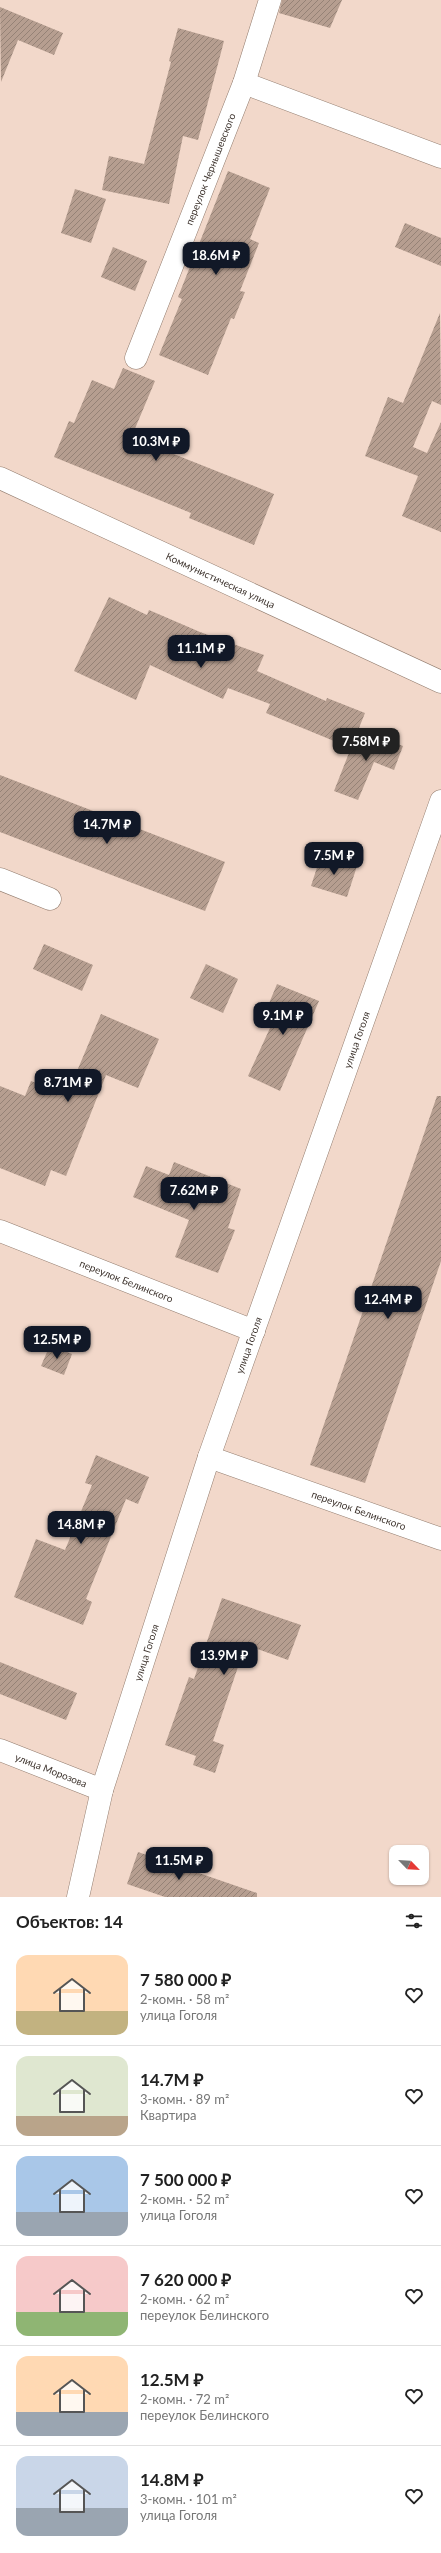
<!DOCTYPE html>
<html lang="ru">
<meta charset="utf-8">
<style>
body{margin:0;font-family:Lato,sans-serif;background:#f2f2f2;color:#222;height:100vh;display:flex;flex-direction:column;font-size:15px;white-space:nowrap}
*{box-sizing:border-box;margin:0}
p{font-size:13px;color:#767676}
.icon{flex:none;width:22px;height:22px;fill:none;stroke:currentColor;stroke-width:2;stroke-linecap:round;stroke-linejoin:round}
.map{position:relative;height:1897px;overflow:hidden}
.panel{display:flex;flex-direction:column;background:#fff;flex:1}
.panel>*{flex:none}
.needle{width:26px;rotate:115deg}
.tools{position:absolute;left:389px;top:1845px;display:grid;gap:8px}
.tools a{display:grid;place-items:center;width:40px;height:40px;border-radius:8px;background:#fff;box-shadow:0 1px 3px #0004;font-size:20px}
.price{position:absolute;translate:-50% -34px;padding:0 9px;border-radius:8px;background:#111827;color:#fff;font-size:13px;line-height:26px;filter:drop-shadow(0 1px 2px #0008)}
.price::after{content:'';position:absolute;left:50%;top:24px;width:12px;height:9px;margin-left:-6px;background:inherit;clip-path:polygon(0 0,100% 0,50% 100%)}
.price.current{background:#222;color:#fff}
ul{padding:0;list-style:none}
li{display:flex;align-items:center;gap:12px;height:100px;padding:0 16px}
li+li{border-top:1px solid #e0e0e0}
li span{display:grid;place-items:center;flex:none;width:112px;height:80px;border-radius:12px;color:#555}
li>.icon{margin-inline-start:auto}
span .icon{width:48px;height:48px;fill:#fffc;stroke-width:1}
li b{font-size:17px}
h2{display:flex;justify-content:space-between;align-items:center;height:48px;padding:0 16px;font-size:17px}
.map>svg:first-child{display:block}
</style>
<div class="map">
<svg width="441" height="1897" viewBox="0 0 441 1897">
<defs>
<pattern id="building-hatch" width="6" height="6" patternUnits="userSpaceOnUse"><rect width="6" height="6" fill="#b69e90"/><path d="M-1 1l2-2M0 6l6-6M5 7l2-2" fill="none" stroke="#958276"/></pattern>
</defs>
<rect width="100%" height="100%" fill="#f2d8ca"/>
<g fill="url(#building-hatch)">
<path d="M 282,0 L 342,0 L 330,28 L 279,13 Z"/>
<path d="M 0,7 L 63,33 L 54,55 L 18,40 L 1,82 Z"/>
<path d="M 178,28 L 224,41 L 198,140 L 183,136 L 169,204 L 102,190 L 109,156 L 144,164 L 171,62 L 169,61 Z"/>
<path d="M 228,171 L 270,188 L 250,239 L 259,243 L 240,291 L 245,292 L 234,319 L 231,318 L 208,375 L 159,355 L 182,299 L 178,297 Z"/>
<path d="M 75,189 L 106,199 L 91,243 L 61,233 Z"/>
<path d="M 405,223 L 441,238 L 441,266 L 395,247 Z"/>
<path d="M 113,247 L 147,261 L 135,291 L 101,277 Z"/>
<path d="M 440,313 L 441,405 L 432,401 L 413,447 L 427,453 L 441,422 L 441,532 L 402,516 L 418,476 L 365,456 L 388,397 L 403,403 Z"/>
<path d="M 123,368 L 155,381 L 134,431 L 148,437 L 146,443 L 274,494 L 254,545 L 189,518 L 191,513 L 54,457 L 69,421 L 74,423 L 92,380 L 114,389 Z"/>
<path d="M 109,597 L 147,615 L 149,610 L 200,632 L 264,655 L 257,671 L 326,701 L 327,698 L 365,713 L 351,748 L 266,713 L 270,704 L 228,688 L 223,699 L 150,665 L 136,700 L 74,671 Z"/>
<path d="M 358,730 L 403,746 L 394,770 L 374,762 L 358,800 L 334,791 Z"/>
<path d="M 0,775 L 225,862 L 205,911 L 0,832 Z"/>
<path d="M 321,855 L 357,866 L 347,897 L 311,886 Z"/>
<path d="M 44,944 L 93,965 L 82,991 L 33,969 Z"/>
<path d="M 206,964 L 238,979 L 223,1013 L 190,998 Z"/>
<path d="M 277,984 L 319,1001 L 280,1091 L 248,1076 L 275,1017 L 265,1013 Z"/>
<path d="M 101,1014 L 159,1039 L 138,1088 L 106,1075 L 66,1176 L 51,1170 L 45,1186 L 0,1168 L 0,1086 L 25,1096 L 31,1081 L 67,1095 Z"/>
<path d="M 437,1096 L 441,1096 L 441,1261 L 365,1483 L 310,1465 Z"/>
<path d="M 174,1162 L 241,1189 L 228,1228 L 235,1230 L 218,1273 L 175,1257 L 189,1220 L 133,1197 L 146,1166 L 169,1175 Z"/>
<path d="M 50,1345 L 72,1354 L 64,1375 L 41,1366 Z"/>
<path d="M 96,1455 L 149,1477 L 138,1504 L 126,1499 L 86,1599 L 92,1602 L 83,1625 L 14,1597 L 36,1539 L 65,1550 L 92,1485 L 85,1483 Z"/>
<path d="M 222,1598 L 301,1625 L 288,1660 L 249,1646 L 245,1660 L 241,1658 L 213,1741 L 224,1745 L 215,1773 L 193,1765 L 196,1756 L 165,1745 L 189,1677 L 194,1679 Z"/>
<path d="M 0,1662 L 77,1693 L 66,1720 L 0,1694 Z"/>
<path d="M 138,1852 L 257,1893 L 257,1897 L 165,1897 L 127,1884 Z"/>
</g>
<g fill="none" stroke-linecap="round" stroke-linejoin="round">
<defs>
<g id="minor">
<path d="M 244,83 L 441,157"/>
<path id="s1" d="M 136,358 L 244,83 L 270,0"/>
<path id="s2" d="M 0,478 L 441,682"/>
<path d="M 0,879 L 50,899"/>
<path id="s3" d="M 0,1231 L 254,1331"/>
<path id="s4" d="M 209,1457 L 441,1539"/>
<path id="s5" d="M 0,1750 L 102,1790"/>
<path id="s6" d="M 78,1897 L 102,1790 L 209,1457 L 441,801"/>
</g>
</defs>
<use href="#minor" stroke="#937d6f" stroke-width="23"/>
<use href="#minor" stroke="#fff" stroke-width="22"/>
</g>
<g text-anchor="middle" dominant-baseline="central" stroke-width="4" stroke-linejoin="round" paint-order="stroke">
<g font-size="10" fill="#3e342e" stroke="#fff">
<text stroke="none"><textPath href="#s1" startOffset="203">переулок Чернышевского</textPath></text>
<text stroke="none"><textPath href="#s2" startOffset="243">Коммунистическая улица</textPath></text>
<text stroke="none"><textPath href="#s6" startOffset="902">улица Гоголя</textPath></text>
<text stroke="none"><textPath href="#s3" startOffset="136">переулок Белинского</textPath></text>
<text stroke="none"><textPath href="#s6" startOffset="578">улица Гоголя</textPath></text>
<text stroke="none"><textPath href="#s4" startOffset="159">переулок Белинского</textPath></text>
<text stroke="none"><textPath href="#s6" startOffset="254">улица Гоголя</textPath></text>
<text stroke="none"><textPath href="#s5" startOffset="55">улица Морозова</textPath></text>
</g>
</g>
</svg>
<div class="tools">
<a><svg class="needle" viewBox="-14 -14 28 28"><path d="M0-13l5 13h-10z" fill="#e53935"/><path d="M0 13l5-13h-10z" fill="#767676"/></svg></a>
</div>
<b class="price" style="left:216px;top:276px">18.6M ₽</b>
<b class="price" style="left:156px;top:462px">10.3M ₽</b>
<b class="price" style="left:201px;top:669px">11.1M ₽</b>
<b class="price current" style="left:366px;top:762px">7.58M ₽</b>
<b class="price" style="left:107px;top:845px">14.7M ₽</b>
<b class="price" style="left:334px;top:876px">7.5M ₽</b>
<b class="price" style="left:283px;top:1036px">9.1M ₽</b>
<b class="price" style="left:68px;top:1103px">8.71M ₽</b>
<b class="price" style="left:194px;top:1211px">7.62M ₽</b>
<b class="price" style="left:388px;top:1320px">12.4M ₽</b>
<b class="price" style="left:57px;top:1360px">12.5M ₽</b>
<b class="price" style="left:81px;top:1545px">14.8M ₽</b>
<b class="price" style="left:224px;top:1676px">13.9M ₽</b>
<b class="price" style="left:179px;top:1881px">11.5M ₽</b>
</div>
<section class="panel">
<h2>Объектов: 14<svg class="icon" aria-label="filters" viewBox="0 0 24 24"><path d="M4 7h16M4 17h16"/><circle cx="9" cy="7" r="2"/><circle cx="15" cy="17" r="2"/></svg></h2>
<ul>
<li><span style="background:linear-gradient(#ffd9b3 70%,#c2b280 0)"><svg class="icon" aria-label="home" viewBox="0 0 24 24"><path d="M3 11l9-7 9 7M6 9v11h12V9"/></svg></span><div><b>7 580 000 ₽</b><p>2-комн. · 58 m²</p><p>улица Гоголя</p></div><svg class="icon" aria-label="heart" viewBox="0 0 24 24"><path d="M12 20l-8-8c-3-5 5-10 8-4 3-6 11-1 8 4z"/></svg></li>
<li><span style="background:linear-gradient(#dfe7d0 75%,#b9a48a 0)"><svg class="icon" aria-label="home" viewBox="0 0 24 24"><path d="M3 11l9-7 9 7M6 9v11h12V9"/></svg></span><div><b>14.7M ₽</b><p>3-комн. · 89 m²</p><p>Квартира</p></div><svg class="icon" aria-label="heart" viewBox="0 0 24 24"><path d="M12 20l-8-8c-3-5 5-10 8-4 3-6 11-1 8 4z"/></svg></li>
<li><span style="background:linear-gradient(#a9c7e8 70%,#9aa5b1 0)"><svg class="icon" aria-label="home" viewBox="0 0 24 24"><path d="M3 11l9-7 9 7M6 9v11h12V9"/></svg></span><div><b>7 500 000 ₽</b><p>2-комн. · 52 m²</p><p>улица Гоголя</p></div><svg class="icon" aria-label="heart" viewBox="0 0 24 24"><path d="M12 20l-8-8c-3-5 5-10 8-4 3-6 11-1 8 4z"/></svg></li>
<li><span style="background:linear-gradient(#f6c9c9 70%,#8fb573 0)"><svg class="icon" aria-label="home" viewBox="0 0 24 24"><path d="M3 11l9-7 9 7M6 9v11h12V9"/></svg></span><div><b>7 620 000 ₽</b><p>2-комн. · 62 m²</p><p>переулок Белинского</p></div><svg class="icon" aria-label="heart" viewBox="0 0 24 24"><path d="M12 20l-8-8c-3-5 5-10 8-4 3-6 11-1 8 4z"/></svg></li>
<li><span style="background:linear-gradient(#ffd9b3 70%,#9aa5b1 0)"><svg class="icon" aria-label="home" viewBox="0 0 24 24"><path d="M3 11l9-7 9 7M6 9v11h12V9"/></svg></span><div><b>12.5M ₽</b><p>2-комн. · 72 m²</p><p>переулок Белинского</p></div><svg class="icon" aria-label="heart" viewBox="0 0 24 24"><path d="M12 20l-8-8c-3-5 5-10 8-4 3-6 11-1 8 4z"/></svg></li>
<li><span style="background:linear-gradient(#c9d6e8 65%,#9aa5b1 0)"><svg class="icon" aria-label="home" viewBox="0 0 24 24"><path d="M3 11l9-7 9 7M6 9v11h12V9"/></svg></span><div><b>14.8M ₽</b><p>3-комн. · 101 m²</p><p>улица Гоголя</p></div><svg class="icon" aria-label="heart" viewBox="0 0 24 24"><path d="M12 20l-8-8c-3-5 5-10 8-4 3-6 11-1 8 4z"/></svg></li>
</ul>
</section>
